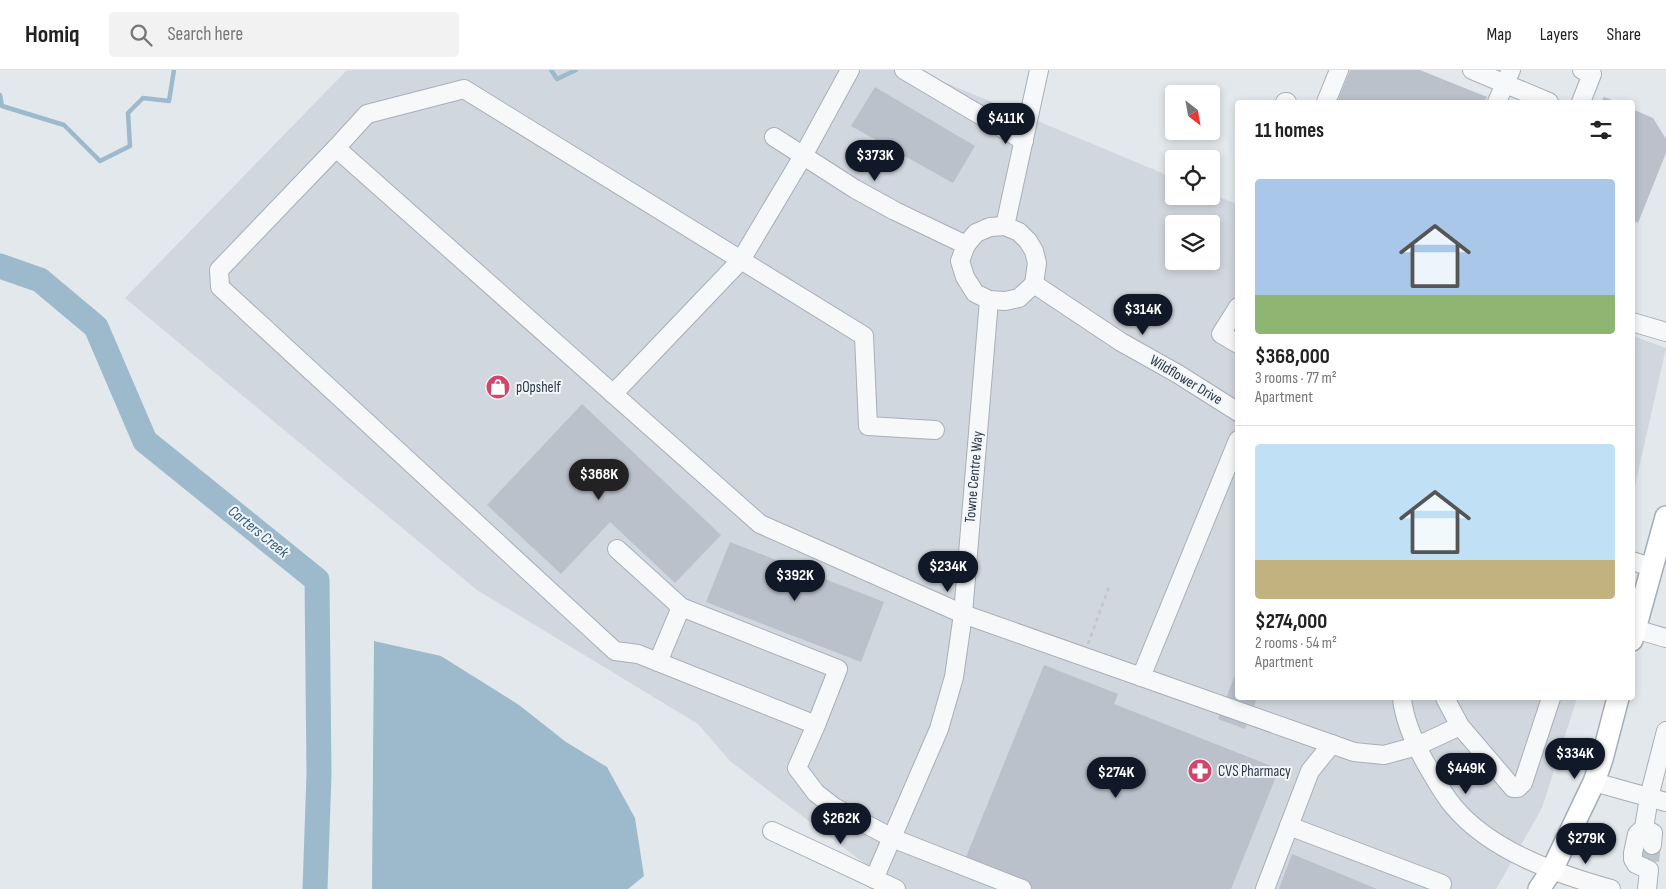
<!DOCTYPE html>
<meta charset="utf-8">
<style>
body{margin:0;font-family:"Sofia Sans Condensed",sans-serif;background:#f2f2f2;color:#222;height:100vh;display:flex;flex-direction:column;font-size:19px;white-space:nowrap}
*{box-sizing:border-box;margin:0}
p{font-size:16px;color:#767676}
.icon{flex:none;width:28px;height:28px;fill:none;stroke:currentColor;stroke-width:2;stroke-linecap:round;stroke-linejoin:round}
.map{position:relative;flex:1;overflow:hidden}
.sheet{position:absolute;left:1235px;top:30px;width:400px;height:600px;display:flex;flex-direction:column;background:#fff;border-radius:5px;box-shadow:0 2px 8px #0003}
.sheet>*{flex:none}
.needle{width:32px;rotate:149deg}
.buttons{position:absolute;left:1165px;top:15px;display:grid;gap:10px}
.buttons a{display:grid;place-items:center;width:55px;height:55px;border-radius:5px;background:#fff;box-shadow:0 2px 8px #0003;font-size:25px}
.price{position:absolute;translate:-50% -42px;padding:0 11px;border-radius:18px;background:#111827;color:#fff;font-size:16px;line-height:32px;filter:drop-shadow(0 1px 2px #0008)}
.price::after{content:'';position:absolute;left:50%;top:30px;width:15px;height:11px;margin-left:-8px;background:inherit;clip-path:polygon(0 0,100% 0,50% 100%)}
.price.selected{background:#222;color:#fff}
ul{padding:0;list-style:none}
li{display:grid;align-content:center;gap:10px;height:265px;padding:0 20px}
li+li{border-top:1px solid #e0e0e0}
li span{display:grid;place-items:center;height:155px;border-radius:5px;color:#555}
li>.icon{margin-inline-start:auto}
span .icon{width:90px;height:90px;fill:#fffc;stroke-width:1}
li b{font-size:21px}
h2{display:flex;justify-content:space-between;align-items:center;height:60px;padding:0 20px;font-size:21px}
header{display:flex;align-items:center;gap:30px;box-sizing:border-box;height:70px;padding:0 25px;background:#fff;border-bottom:1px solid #e0e0e0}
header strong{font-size:24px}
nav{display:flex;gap:28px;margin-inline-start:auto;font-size:18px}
.search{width:350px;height:45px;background:#f2f2f2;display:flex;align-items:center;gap:12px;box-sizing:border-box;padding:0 18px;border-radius:5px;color:#767676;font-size:19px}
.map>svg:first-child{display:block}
</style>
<header>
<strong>Homiq</strong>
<div class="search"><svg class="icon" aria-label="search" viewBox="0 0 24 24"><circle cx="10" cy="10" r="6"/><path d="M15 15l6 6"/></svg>Search here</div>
<nav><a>Map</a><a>Layers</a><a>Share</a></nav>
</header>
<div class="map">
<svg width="1666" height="819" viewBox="0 0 1666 819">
<rect width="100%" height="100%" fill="#e3e8ec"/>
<g fill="#d1d7de" fill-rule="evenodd">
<path d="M 353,0 L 915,0 L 1174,108 L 1174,126 L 1211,126 L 1211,124 L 1237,134 L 1238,628 L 1577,628 L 1542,738 L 1496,819 L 898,819 L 730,691 L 698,654 L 477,520 L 125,228 L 346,1 ZM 1174,154 L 1211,154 L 1211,191 L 1174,191 Z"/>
<path d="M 1633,266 L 1666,278 L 1633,425 L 1632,266 Z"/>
</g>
<path fill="#9dbacd" d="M 374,571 L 441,586 L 519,635 L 566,672 L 607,697 L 635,748 L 644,806 L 628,819 L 372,819 Z"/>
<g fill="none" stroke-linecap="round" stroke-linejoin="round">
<g stroke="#9dbacd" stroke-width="4.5">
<path d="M 551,0 L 557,9 L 576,0"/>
<path d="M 0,25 L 2,36 L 64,55 L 100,91 L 130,76 L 128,43 L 143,28 L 169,31 L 174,0"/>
</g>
<path stroke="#9dbacd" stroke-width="25" d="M 0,196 L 40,210 L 96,257 L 145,371 L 317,510 L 319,704 L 315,819"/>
</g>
<g fill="#bac1ca">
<path d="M 1350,0 L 1420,0 L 1487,27 L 1484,32 L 1337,32 Z"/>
<path d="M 875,17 L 975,76 L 953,113 L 851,56 Z"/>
<path d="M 1604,27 L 1617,32 L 1601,32 Z"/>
<path d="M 1632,39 L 1653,48 L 1666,69 L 1666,83 L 1638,153 L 1632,150 Z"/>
<path d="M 582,334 L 721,465 L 675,513 L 610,452 L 561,504 L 487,435 Z"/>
<path d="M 730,472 L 884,532 L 861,592 L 706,532 Z"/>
<path d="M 1044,595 L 1118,624 L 1114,634 L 1279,699 L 1231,819 L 1032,819 L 964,792 Z"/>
<path d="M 1237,600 L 1238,628 L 1257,628 L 1245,659 L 1218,649 Z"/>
<path d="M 1292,784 L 1377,819 L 1279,819 Z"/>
</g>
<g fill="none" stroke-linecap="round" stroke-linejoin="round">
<path stroke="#bec5cb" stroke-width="18" stroke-dasharray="18 9" stroke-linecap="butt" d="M 1650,791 L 1652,775"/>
<defs>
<g id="minor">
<path d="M 904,0 L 1024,71"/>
<path d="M 1472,0 L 1549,32"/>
<path d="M 1285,32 L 1287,32"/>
<path d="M 1326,32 L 1339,0"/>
<path d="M 1497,32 L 1511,0"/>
<path d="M 1581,32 L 1592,4 L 1582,0"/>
<path d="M 774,67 L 855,119 L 895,141 L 966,175"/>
<path d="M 336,78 L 219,200 L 220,217 L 615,581 L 638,584 L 816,655 L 797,698 L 816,723 L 834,737 L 892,768 L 1022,819"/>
<path d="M 1005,156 L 1019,162 L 1028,171 L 1034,181 L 1037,193 L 1034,214 L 1019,228 L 1005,231 L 989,230 L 975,223 L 965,207 L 960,191 L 966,175 L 976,163 L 990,157 Z"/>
<path d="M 1005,156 L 1039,0"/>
<path d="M 1034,214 L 1121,272 L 1178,304 L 1238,342"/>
<path d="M 1238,237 L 1221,264 L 1238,274"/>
<path d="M 1632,252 L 1666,262"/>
<path d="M 613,324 L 741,190 L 803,86 L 850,0"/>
<path d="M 935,360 L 868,356 L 864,266 L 464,19 L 367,44 L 336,78 L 760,454 L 963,544 L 1354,682 L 1384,685 L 1417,676 L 1460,656 L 1513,718 L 1518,718 L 1523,713 L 1551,628"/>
<path d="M 617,479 L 681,537 L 838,599 L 816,655"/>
<path d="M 1632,491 L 1651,497"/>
<path d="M 1635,559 L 1666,568"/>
<path d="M 658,592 L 681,537"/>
<path d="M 1141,607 L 1238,370"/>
<path d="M 1402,628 C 1404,650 1414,672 1425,692 C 1434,707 1442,723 1454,737 C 1491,781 1557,804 1611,819"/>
<path d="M 1445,628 L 1460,656"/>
<path d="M 1594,712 L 1666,732"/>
<path d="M 1289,756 L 1442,814 L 1440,819"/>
<path d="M 1644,758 L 1653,763 L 1652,775"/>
<path d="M 772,761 L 896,819"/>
<path d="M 874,809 L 939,659 L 954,607 L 963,544 L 989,230"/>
<path d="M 1265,819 L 1310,701 L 1332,674"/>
<path d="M 1647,819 L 1649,800 L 1636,794 L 1633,789 L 1633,783 L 1637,764 L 1644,758 L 1649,727 L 1666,661"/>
</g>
<g id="major">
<path d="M 1632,570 L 1666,447"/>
<path d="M 1539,819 L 1552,800 L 1594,712 L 1602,689 L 1618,628"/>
</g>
</defs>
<use href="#minor" stroke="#a8afb7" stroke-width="20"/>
<use href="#major" stroke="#a2adb8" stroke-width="24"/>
<path stroke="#c1c6cb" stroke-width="2.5" stroke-dasharray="4 4" stroke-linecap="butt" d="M 1088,574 L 1110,514"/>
<use href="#minor" stroke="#f6f8fa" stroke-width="18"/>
<use href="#major" stroke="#fff" stroke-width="21"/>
</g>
<defs>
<symbol id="shop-disc" viewBox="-11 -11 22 22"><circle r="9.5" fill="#d4456b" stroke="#f3f6f9"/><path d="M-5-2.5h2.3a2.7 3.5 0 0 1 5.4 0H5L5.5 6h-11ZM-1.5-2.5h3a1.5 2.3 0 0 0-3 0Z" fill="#fff"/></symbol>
<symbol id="pharmacy-disc" viewBox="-11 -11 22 22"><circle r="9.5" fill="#d4456b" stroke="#f3f6f9"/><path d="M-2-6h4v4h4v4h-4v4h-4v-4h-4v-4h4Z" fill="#fff"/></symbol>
</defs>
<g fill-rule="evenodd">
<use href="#shop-disc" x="484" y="303" width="28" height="28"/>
<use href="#pharmacy-disc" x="1186" y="687" width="28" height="28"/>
</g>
<g text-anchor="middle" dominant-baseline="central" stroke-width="4" stroke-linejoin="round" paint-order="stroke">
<g font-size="15" fill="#2a3745" stroke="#f3f6f9">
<text transform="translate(1186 310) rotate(31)">Wildflower Drive</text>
<text transform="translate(974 407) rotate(-85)">Towne Centre Way</text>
</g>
<g font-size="15" fill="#2a3745" stroke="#f3f6f9" text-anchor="start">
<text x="516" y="317">pOpshelf</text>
<text x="1218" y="701">CVS Pharmacy</text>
</g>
<g font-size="16" font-style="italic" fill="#325b7b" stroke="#f3f6f9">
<text transform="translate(258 462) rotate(39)">Carters Creek</text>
</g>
</g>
</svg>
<div class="buttons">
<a><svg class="needle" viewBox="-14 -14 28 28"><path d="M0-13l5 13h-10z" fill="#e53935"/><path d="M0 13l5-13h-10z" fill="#767676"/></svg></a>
<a><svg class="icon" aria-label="locate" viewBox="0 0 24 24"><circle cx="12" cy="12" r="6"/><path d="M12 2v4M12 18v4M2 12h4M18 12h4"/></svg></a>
<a><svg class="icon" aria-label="layers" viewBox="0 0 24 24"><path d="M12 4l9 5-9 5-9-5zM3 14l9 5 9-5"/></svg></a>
</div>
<b class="price" style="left:1006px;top:75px">$411K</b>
<b class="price" style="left:875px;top:112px">$373K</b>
<b class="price" style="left:1143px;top:266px">$314K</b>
<b class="price selected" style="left:599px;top:431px">$368K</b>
<b class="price" style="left:948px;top:523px">$234K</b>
<b class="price" style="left:795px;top:532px">$392K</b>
<b class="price" style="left:1575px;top:710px">$334K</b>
<b class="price" style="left:1466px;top:725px">$449K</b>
<b class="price" style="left:1116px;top:729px">$274K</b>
<b class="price" style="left:841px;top:775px">$262K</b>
<b class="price" style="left:1586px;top:795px">$279K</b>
<section class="sheet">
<h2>11 homes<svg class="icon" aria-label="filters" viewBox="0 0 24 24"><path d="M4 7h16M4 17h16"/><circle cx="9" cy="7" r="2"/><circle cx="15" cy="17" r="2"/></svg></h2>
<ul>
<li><span style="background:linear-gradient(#a9c7e8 75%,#8fb573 0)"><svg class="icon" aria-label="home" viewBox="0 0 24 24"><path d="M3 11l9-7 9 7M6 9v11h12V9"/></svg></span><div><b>$368,000</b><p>3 rooms · 77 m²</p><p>Apartment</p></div></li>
<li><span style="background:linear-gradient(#bfe0f5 75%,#c2b280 0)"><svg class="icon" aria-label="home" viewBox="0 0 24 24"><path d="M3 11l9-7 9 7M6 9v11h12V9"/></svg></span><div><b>$274,000</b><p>2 rooms · 54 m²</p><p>Apartment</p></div></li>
</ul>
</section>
</div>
